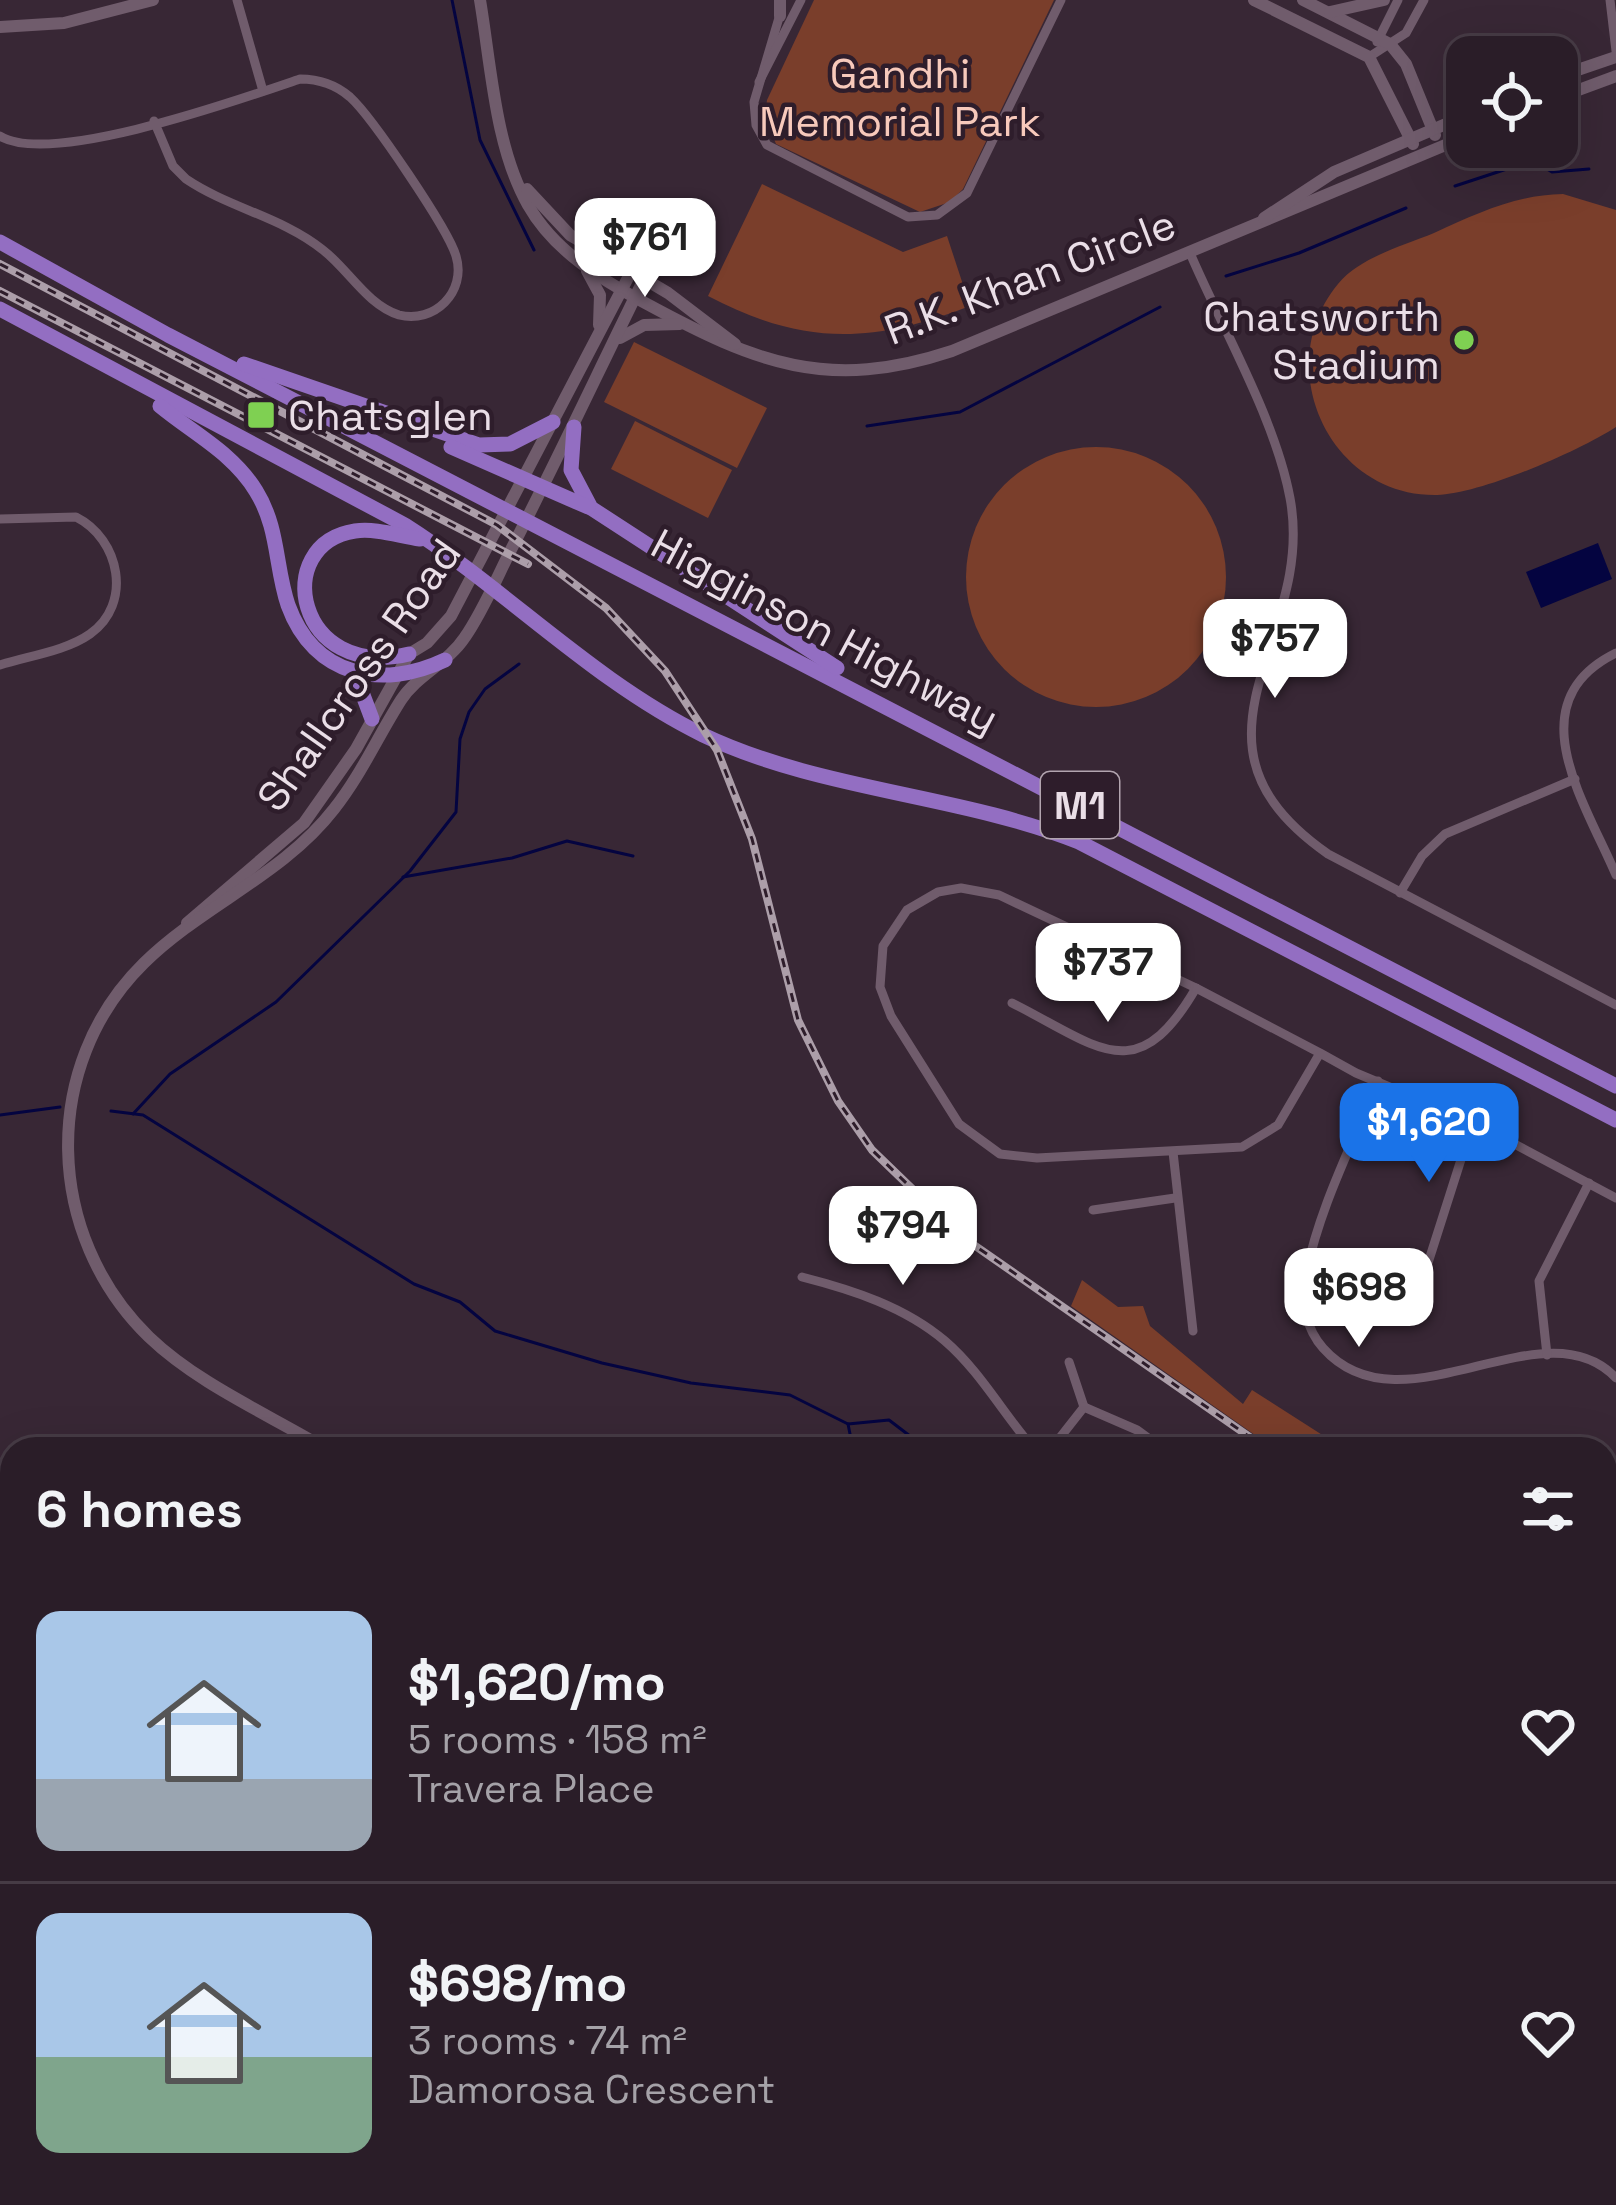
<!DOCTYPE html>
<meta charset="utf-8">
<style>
body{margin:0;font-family:"Space Grotesk",sans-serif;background:#362a34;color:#f1f3f6;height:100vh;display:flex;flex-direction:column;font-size:45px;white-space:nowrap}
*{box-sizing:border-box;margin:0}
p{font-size:39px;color:#a5a2a8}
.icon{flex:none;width:66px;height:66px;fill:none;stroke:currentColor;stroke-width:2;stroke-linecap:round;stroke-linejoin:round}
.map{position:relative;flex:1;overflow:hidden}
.side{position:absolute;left:0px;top:1437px;width:1617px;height:768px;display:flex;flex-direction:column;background:#2a1d28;border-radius:36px 36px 0 0;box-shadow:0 12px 48px #0002,0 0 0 3px #463b45}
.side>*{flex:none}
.fabs{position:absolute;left:1446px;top:36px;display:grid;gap:24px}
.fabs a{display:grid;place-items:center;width:132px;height:132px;border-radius:24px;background:#2a1d28;box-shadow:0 12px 48px #0002,0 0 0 3px #463b45;font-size:60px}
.price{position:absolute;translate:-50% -102px;padding:0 27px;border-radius:24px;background:#fff;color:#222;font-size:39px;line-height:78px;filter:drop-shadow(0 3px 6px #0008)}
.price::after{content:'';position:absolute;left:50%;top:72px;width:36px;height:27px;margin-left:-18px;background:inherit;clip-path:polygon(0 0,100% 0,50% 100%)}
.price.active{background:#1a73e8;color:#fff}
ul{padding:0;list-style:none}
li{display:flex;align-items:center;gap:36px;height:300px;padding:0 36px}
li+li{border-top:3px solid #463b45}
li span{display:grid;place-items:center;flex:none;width:336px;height:240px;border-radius:24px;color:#555}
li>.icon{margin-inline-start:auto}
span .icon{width:144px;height:144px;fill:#fffc;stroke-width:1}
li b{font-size:51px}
h2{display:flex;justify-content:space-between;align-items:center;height:144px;padding:0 36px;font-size:51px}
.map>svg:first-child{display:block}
</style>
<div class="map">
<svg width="1616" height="2205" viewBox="0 0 1616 2205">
<rect width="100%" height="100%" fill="#382735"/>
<g fill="#7a3e2b">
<path d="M 814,0 L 1054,0 L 963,189 L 950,202 L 920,212 L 776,144 L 765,116 L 767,100 Z"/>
<path d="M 762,184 L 903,252 L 947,236 L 970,306 C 872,344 803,346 708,296 Z"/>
<path d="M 1563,194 L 1616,210 L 1616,427 C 1579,451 1481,494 1437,495 C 1329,497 1270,366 1338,284 C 1360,257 1403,246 1434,233 C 1478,213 1515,195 1563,194 Z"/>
<path d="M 634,342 L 767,408 L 737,468 L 604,402 Z"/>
<path d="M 635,421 L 732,470 L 708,518 L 611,469 Z"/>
<circle cx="1096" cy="577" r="130"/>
<path d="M 1082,1280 L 1118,1307 L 1143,1306 L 1150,1326 L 1243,1404 L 1252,1390 L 1338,1445 L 1457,1441 L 1453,1449 L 1275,1449 L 1071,1306 Z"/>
</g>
<path fill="#040440" d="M 1598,543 L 1612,579 L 1541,608 L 1526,572 Z"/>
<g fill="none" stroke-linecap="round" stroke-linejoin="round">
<g stroke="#040440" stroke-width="3">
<path d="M 452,0 L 480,140 L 534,250"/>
<path d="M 1455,186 L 1519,165 L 1537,163 L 1552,172 L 1589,169"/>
<path d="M 1226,276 L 1299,253 L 1406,208"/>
<path d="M 867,426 L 960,412 L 1160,307"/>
<path d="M 403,877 L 512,858 L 567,841 L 633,856"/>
<path d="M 111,1111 L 143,1115 L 414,1284 L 460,1302 L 495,1331 L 602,1363 L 691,1383 L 790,1395 L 848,1424 L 889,1420 L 927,1449"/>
<path d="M 133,1114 L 170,1074 L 276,1002 L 410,871 L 456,812 L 460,739 L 469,712 L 485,689 L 519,664"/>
<path d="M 0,1115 L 60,1107"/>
<path d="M 848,1424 L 853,1449"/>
<path d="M 0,1651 L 12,1660"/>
<path d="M 1605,2054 L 1616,2059"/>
<path d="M 1153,2193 L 1159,2205"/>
<path d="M 154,2205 L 163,2193"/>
<path d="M 651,2205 L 653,2193"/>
</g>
<g stroke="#705c6c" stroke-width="9">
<path d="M 237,0 L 263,91"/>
<path d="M 1610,0 L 1616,51"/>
<path d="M 781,11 L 754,102 L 756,125 L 767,145 L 908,217 L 937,215 L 967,193 L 1061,0"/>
<path d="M 1377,42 L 1398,0"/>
<path d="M 1369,57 L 1406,33 L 1424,0"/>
<path d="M 759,82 L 801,0"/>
<path d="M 0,136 C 51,167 241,99 300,79 C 319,79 335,84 350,97 C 372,117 448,229 456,256 C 467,292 434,324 399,315 C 367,305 348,269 323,250 C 282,217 229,208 186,179 L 173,166 L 154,121"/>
<path d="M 1190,253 C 1222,328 1275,418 1290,498 C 1317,641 1165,740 1328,854 L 1616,1005"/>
<path d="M 0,519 L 76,517 C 120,539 133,604 90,634 C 66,651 28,656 0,665"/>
<path d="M 1616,653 C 1516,702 1585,802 1616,875"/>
<path d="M 1400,893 L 1422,856 L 1445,834 L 1575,779"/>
<path d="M 1012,1003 C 1098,1046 1136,1091 1196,988"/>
<path d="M 1320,1053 L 1278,1125 L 1242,1147 L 1037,1158 L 1000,1154 L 959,1124 L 891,1016 L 880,987 L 883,946 L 907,910 L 938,892 L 961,888 L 999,895 L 1196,988 L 1320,1053 L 1356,1073 L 1473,1122 L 1616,1198"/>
<path d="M 1378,1081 C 1352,1145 1318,1210 1305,1279 C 1300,1302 1307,1330 1323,1348 C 1402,1437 1543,1301 1616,1378"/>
<path d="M 1367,1115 L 1417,1096"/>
<path d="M 1173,1152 L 1193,1331"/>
<path d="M 1093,1210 L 1175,1198"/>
<path d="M 1428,1263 L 1473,1122"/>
<path d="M 802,1277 C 853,1290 905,1307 945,1341 C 980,1371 1004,1415 1034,1449"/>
<path d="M 1547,1355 L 1539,1281 L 1589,1183"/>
<path d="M 1069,1362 L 1084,1407"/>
<path d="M 1051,1449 L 1084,1407 L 1137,1430 L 1163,1449"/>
<path d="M 1605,1809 L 1616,1807"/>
<path d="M 1605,1947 L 1616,1960"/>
<path d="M 838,2193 L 839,2205"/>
<path d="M 850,2193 L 863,2205"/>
<path d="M 1238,2193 L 1249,2205"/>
<path d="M 1313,2193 L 1318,2205"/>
<path d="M 1409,2193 L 1415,2205"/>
<path d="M 1511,2193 L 1517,2205"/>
<path d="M 210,2197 L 233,2193"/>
</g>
<g stroke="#705c6c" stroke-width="12">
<path d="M 480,0 C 491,65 495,147 528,205 C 554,251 602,280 647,304 C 756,363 828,392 952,351 L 1467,136"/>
<path d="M 780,0 L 780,16"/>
<path d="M 1254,0 L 1369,57 L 1413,144"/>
<path d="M 1303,0 L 1390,44 L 1406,64 L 1435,135"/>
<path d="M 1330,12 L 1384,0"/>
<path d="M 0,27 L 64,23 L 153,0"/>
<path d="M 1557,77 L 1616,57"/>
<path d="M 1557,98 L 1616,76"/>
<path d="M 527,189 L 570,235 L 668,293 L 735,344"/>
<path d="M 1264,218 L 1334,172 L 1467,115"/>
<path d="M 587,271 L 600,295 L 599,325"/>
<path d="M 620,338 L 644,325 L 680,324"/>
<path d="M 187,923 L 304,823 L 356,749 L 409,654 L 427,643 L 451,616 L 631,272"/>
<path d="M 326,1449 C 268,1414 198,1384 149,1337 C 45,1236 39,1066 144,963 C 203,905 283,875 334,809 C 361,775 378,736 401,700 C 417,675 448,663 465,637 C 485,608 499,572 516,540 C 560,454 601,366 644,279"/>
<path d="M 524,2205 L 525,2193"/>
<path d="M 539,2205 L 540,2193"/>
</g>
<g stroke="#936ec2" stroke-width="15">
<path d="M 0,242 L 168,335 L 1616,1086"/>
<path d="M 0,309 L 405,525 C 507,590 593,681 703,735 C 821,791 958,794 1079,842 L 1616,1120"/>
<path d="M 244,364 L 479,445 L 510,444 L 553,422"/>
<path d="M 160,406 C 194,434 233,453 256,491 C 279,528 275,566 288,605 C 314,677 382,690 445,660"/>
<path d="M 574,427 L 571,470 L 591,508 L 837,668"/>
<path d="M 451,447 L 588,507"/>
<path d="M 409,654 C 296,681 270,544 355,531 C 376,528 399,536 420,539"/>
<path d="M 355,674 L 372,719"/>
</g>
<defs>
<g id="rail">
<path d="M 0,264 L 497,525 L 606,608 L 665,671 L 717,750 L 752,839 L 798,1020 L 838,1101 L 872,1150 L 961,1236 L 1267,1449"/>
<path d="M 0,291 L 528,564"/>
<path d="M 1605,1692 L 1616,1699"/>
</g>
</defs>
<use href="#rail" stroke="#ac9ea9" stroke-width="8"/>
<use href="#rail" stroke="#2e1d2b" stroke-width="3" stroke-dasharray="9" stroke-linecap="butt"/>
</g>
<g fill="#7fd052" stroke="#2e1d2b" stroke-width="4.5">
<circle cx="1464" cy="340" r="12"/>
<rect x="246" y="400" width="30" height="30" rx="6"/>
</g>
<g text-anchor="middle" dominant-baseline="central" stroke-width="9" stroke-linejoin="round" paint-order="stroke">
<rect fill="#2e1d2b" stroke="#b2a4af" stroke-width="3" x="1041" y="772" width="78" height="66" rx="9"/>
<g font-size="39" font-weight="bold" fill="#eadee7">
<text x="1080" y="805">M1</text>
</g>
<g font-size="42" fill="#f7c9bb" stroke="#2e1d2b">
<text x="900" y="73">Gandhi<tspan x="900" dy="48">Memorial Park</tspan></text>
</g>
<g font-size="42" fill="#eadee7" stroke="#2e1d2b">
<text transform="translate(1030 277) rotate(-21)">R.K. Khan Circle</text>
<text transform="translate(825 631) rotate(28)">Higginson Highway</text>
<text transform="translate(359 675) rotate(-55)">Shallcross Road</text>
</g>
<g font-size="42" fill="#eadee7" stroke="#2e1d2b" text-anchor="end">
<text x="1440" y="316">Chatsworth<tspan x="1440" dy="48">Stadium</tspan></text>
<text x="288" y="415" text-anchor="start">Chatsglen</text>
</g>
</g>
</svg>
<div class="fabs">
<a><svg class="icon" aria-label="locate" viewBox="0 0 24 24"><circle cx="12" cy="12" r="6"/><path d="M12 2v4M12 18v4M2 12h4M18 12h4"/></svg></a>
</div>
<b class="price" style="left:645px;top:300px">$761</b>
<b class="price" style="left:1275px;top:701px">$757</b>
<b class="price" style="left:1108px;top:1025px">$737</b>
<b class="price active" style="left:1429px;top:1185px">$1,620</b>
<b class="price" style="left:903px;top:1288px">$794</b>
<b class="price" style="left:1359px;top:1350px">$698</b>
<section class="side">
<h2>6 homes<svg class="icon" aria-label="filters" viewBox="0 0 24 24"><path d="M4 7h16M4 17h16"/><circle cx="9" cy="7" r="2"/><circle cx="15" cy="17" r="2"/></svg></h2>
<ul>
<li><span style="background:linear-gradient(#a9c7e8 70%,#9aa5b1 0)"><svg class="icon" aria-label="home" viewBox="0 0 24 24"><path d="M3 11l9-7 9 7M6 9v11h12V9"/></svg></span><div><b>$1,620/mo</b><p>5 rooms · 158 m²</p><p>Travera Place</p></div><svg class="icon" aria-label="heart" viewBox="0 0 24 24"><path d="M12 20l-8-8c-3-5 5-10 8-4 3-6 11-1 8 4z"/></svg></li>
<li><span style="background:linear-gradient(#a9c7e8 60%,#7fa58c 0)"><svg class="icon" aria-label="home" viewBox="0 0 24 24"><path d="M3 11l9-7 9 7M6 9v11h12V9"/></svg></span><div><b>$698/mo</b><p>3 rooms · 74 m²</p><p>Damorosa Crescent</p></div><svg class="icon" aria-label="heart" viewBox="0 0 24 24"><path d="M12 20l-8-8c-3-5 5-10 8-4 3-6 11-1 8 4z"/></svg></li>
</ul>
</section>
</div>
